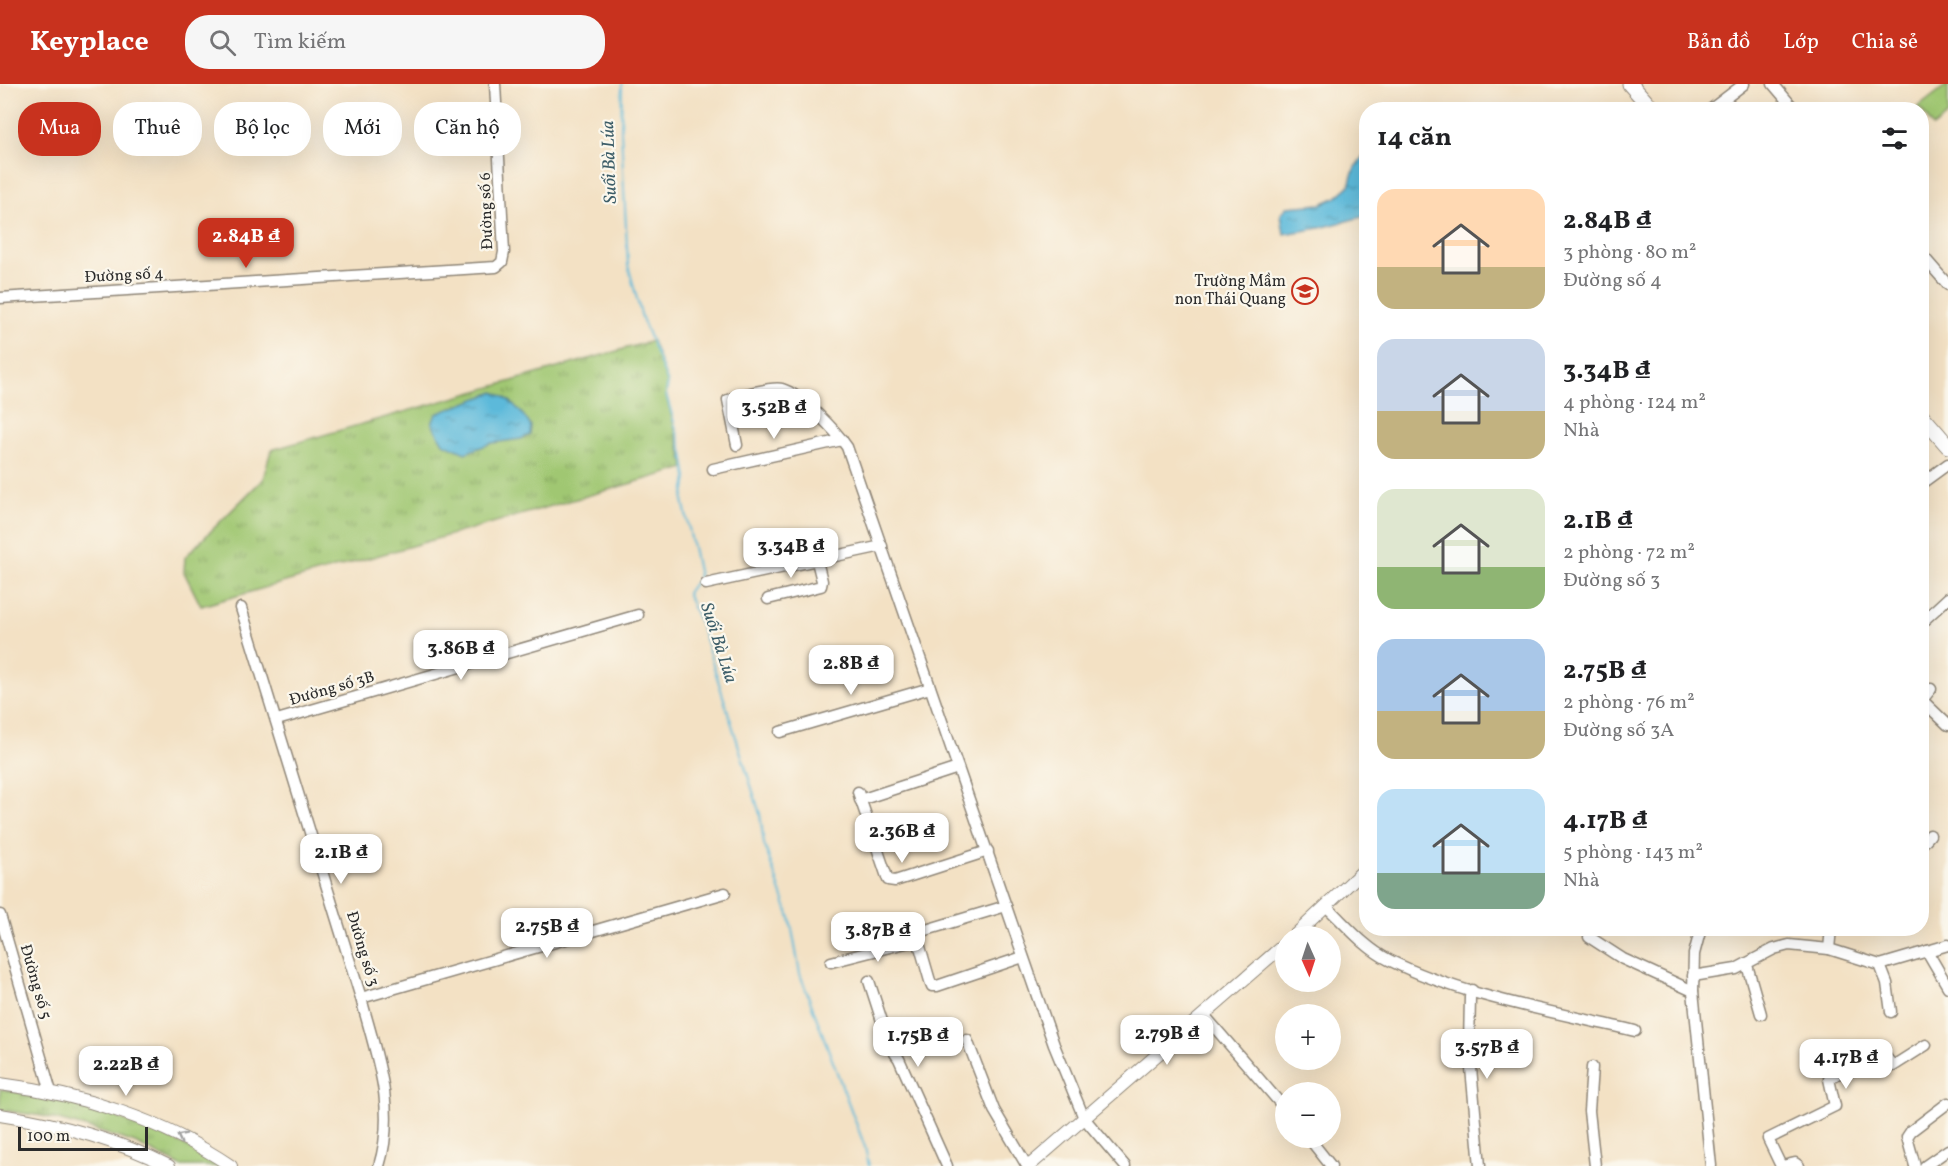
<!DOCTYPE html>
<html lang="vi">
<meta charset="utf-8">
<style>
body{margin:0;font-family:Vollkorn,serif;background:#f6f6f6;color:#202124;height:100vh;display:flex;flex-direction:column;font-size:22px;white-space:nowrap}
*{box-sizing:border-box;margin:0}
p{font-size:20px;color:#757577}
.icon{flex:none;width:33px;height:33px;fill:none;stroke:currentColor;stroke-width:2;stroke-linecap:round;stroke-linejoin:round}
.map{position:relative;flex:1;overflow:hidden}
.sheet{position:absolute;left:1359px;top:18px;width:570px;height:834px;display:flex;flex-direction:column;background:#fff;border-radius:24px;box-shadow:0 6px 24px #0002}
.sheet>*{flex:none}
.guide{position:absolute;left:18px;top:18px;width:570px;height:54px;display:flex;gap:12px}
.needle{width:39px;rotate:177deg}
.tools{position:absolute;left:1275px;top:842px;display:grid;gap:12px}
.tools a{display:grid;place-items:center;width:66px;height:66px;border-radius:50%;background:#fff;box-shadow:0 6px 24px #0002;font-size:30px}
.scale{position:absolute;left:18px;bottom:15px;width:130px;box-sizing:border-box;padding-left:6px;border:3px solid #2b2b2b;border-top:0;font-size:16px;line-height:21px;white-space:nowrap;color:#2b2b2b;-webkit-text-stroke:4px #fbf7ec;paint-order:stroke}
.price{position:absolute;translate:-50% -51px;padding:0 14px;border-radius:12px;background:#fff;color:#222;font-size:20px;line-height:39px;filter:drop-shadow(0 2px 3px #0008)}
.price::after{content:'';position:absolute;left:50%;top:36px;width:18px;height:14px;margin-left:-9px;background:inherit;clip-path:polygon(0 0,100% 0,50% 100%)}
.price.active{background:#c8321e;color:#fff}
ul{padding:0;list-style:none}
li{display:flex;align-items:center;gap:18px;height:150px;padding:0 18px}
li span{display:grid;place-items:center;flex:none;width:168px;height:120px;border-radius:18px;color:#555}
li>.icon{margin-inline-start:auto}
span .icon{width:72px;height:72px;fill:#fffc;stroke-width:1}
li b{font-size:26px}
h2{display:flex;justify-content:space-between;align-items:center;height:72px;padding:0 18px;font-size:26px}
.chip{padding:0 21px;border-radius:24px;background:#fff;box-shadow:0 6px 24px #0002;font-size:21px;line-height:54px}
.chip.active{background:#c8321e;color:#fff}
header{display:flex;align-items:center;gap:36px;box-sizing:border-box;height:84px;padding:0 30px;background:#c8321e;color:#fff}
header strong{font-size:28px}
nav{display:flex;gap:33px;margin-inline-start:auto;font-size:21px}
.search{width:420px;height:54px;background:#f6f6f6;display:flex;align-items:center;gap:15px;box-sizing:border-box;padding:0 21px;border-radius:24px;color:#757577;font-size:22px}
.map>svg:first-child{display:block}
</style>
<header>
<strong>Keyplace</strong>
<div class="search"><svg class="icon" aria-label="search" viewBox="0 0 24 24"><circle cx="10" cy="10" r="6"/><path d="M15 15l6 6"/></svg>Tìm kiếm</div>
<nav><a>Bản đồ</a><a>Lớp</a><a>Chia sẻ</a></nav>
</header>
<div class="map">
<svg width="1948" height="1082" viewBox="0 0 1948 1082">
<defs>
<pattern id="grass-tufts" width="24" height="20" patternUnits="userSpaceOnUse" patternTransform="scale(1.5)"><rect width="24" height="20" fill="#a0c772"/><path d="M3 7l-1-3M5 7V3M7 7l1-3M15 17l-1-3M17 17v-4M19 17l1-3" fill="none" stroke="#83a25e"/></pattern>
<pattern id="water-ripples" width="26" height="14" patternUnits="userSpaceOnUse" patternTransform="scale(1.5)"><rect width="26" height="14" fill="#5cb9da"/><path d="M2 4q2-2 4 0t4 0M15 11q2-2 4 0t4 0" fill="none" stroke="#4c97b1"/></pattern>
</defs>
<rect width="100%" height="100%" fill="#fbf7ec"/>
<filter id="ink" filterUnits="userSpaceOnUse"><feTurbulence type="fractalNoise" baseFrequency=".0167" numOctaves="2"/><feDisplacementMap in="SourceGraphic" scale="12" xChannelSelector="R" yChannelSelector="G"/><feConvolveMatrix kernelMatrix="1 2 1 2 8 2 1 2 1" color-interpolation-filters="sRGB"/></filter>
<filter id="wash" filterUnits="userSpaceOnUse"><feTurbulence type="fractalNoise" baseFrequency=".008" numOctaves="4" result="noise"/><feDisplacementMap in="SourceGraphic" scale="24" xChannelSelector="R" yChannelSelector="G"/><feGaussianBlur stdDeviation="1.35" result="paint"/><feColorMatrix in="noise" values="0 0 0 0 0 0 0 0 0 0 0 0 0 0 0 0 0 1.4 0 .05"/><feComposite in="paint" operator="in"/></filter>
<g filter="url(#wash)">
<rect width="100%" height="100%" fill="#f3e1c4"/>
<g fill="url(#grass-tufts)" stroke="#66794e" stroke-width="1.5">
<path d="M 652,257 L 668,299 L 666,310 L 685,384 L 201,522 L 184,488 L 185,473 L 263,395 L 271,366 Z"/>
<path d="M 0,1005 C 82,1018 150,1040 223,1082 L 181,1082 L 135,1059 L 85,1043 L 43,1032 L 0,1026 Z"/>
</g>
<path fill="#a0c772" stroke="#66794e" stroke-width="1.5" d="M 1948,0 L 1948,31 L 1933,43 L 1922,26 L 1917,24 Z"/>
<g fill="url(#water-ripples)" stroke="#447282" stroke-width="1.5">
<path d="M 1366,68 L 1366,132 L 1320,144 L 1284,150 L 1281,130 L 1287,123 L 1321,120 L 1335,114 L 1349,102 L 1354,85 Z"/>
<path d="M 494,308 C 509,313 523,329 531,342 L 530,351 L 521,355 L 492,359 L 465,369 L 443,359 L 432,340 L 436,330 Z"/>
</g>
<g fill="none" stroke-linecap="round" stroke-linejoin="round">
<path stroke="#5cb9da" stroke-width="2" d="M 622,0 L 621,47 L 628,181 L 642,234 L 668,299 L 666,310 L 683,369 L 687,394 L 683,416 L 699,492 L 687,509 L 701,542 L 760,730 L 764,760 L 790,834 L 800,890 L 865,1063 L 869,1082"/>
</g>
</g>
<g filter="url(#ink)">
<g fill="none" stroke-linecap="round" stroke-linejoin="round">
<defs>
<g id="minor">
<path d="M 1773,0 L 1795,26"/>
<path d="M 1710,26 L 1744,0"/>
<path d="M 1922,171 L 1948,201"/>
<path d="M 0,214 L 496,183 L 502,178 L 504,168 L 495,0"/>
<path d="M 737,361 L 728,316 C 738,312 773,302 782,305 C 802,311 836,347 847,363 L 1054,961 L 1084,1034 L 1125,1082"/>
<path d="M 713,385 L 842,356"/>
<path d="M 1922,399 L 1948,380"/>
<path d="M 706,500 L 882,462"/>
<path d="M 768,515 L 821,502 L 822,497 L 817,477"/>
<path d="M 241,524 L 361,914 C 376,971 397,1023 379,1082"/>
<path d="M 1922,538 L 1948,514"/>
<path d="M 1922,616 L 1948,641"/>
<path d="M 1922,616 L 1931,605"/>
<path d="M 277,636 L 638,531"/>
<path d="M 780,648 L 930,604"/>
<path d="M 858,708 L 888,796 L 895,797 L 988,767"/>
<path d="M 860,716 L 958,684"/>
<path d="M 1922,760 L 1930,751"/>
<path d="M 1006,822 L 916,849 L 930,897 L 932,902 L 937,902 L 1023,873"/>
<path d="M 1327,823 C 1346,841 1365,864 1389,876 C 1463,913 1556,928 1635,947"/>
<path d="M 0,831 L 51,1008"/>
<path d="M 1701,844 L 1694,870 L 1693,907 L 1711,1082"/>
<path d="M 1589,853 L 1623,875 L 1693,907"/>
<path d="M 1829,865 L 1831,844"/>
<path d="M 1927,867 L 1948,903"/>
<path d="M 831,878 L 917,856"/>
<path d="M 1747,881 L 1761,930"/>
<path d="M 1880,881 L 1887,899 L 1891,928"/>
<path d="M 1693,892 L 1736,885 L 1774,865 L 1789,861 L 1829,865 L 1880,881 L 1948,861"/>
<path d="M 869,897 L 890,962 L 899,975 L 947,1082"/>
<path d="M 1472,906 L 1470,913 L 1469,962 L 1480,1082"/>
<path d="M 361,914 L 725,809"/>
<path d="M 1204,931 L 1286,1026"/>
<path d="M 967,956 L 994,1026 L 1027,1082"/>
<path d="M 1592,983 L 1589,1027 L 1595,1082"/>
<path d="M 1308,1053 L 1331,1082"/>
<path d="M 1781,1082 L 1768,1055 L 1835,1022 L 1829,995 L 1876,966 L 1880,966 L 1893,982 L 1926,961"/>
<path d="M 1782,1082 L 1795,1079 L 1799,1082"/>
<path d="M 1915,1082 L 1907,1053 L 1911,1047 L 1948,1019"/>
<path d="M 1925,1082 L 1948,1066"/>
</g>
<g id="tertiary">
<path d="M 1294,852 L 1366,784"/>
<path d="M 0,1000 C 81,1010 163,1036 231,1082"/>
<path d="M 0,1031 C 60,1040 115,1055 169,1082"/>
<path d="M 1029,1082 L 1286,859"/>
</g>
<g id="primary">
<path d="M 1630,0 L 1653,26"/>
<path d="M 1922,332 L 1948,362"/>
</g>
</defs>
<use href="#minor" stroke="#8f8678" stroke-width="13"/>
<use href="#tertiary" stroke="#8f8678" stroke-width="14"/>
<use href="#primary" stroke="#8f8678" stroke-width="17"/>
<use href="#minor" stroke="#fff" stroke-width="10"/>
<use href="#tertiary" stroke="#fff" stroke-width="12"/>
<use href="#primary" stroke="#fff" stroke-width="15"/>
</g>
<defs><path id="oneway-chevron" d="M-2-3.5L2.5 0L-2 3.5" fill="none" stroke-width="1.6" stroke-linecap="round" stroke-linejoin="round" transform="scale(1.5)"/></defs>
<use stroke="#a0a0a0" href="#oneway-chevron" transform="translate(181 1053) rotate(-153)"/>
</g>
<defs>
<symbol id="school-ring" viewBox="-11 -11 22 22"><circle r="9.5" fill="#fbf7ec" stroke="#c8321e" stroke-width="1.5"/><path d="M0-5L7-2L0 1L-7-2ZM-4 1L0 2.5L4 1V4Q0 6-4 4Z" fill="#c8321e"/></symbol>
</defs>
<g fill-rule="evenodd">
<use href="#school-ring" x="1290" y="192" width="30" height="30"/>
</g>
<g text-anchor="middle" dominant-baseline="central" stroke-width="4.5" stroke-linejoin="round" paint-order="stroke">
<g font-size="16" fill="#2b2b2b" stroke="#fbf7ec">
<text transform="translate(487 127) rotate(-92)">Đường số 6</text>
<text transform="translate(124 192) rotate(-3)">Đường số 4</text>
<text transform="translate(332 605) rotate(-16)">Đường số 3B</text>
<text transform="translate(362 865) rotate(73)">Đường số 3</text>
<text transform="translate(35 898) rotate(74)">Đường số 5</text>
</g>
<g font-size="16" fill="#2b2b2b" stroke="#fbf7ec" text-anchor="end">
<text x="1286" y="198">Trường Mầm<tspan x="1286" dy="18">non Thái Quang</tspan></text>
</g>
<g font-size="18" font-style="italic" fill="#3c5d68" stroke="#fbf7ec">
<text transform="translate(610 78) rotate(-92)">Suối Bà Lúa</text>
<text transform="translate(718 559) rotate(72)">Suối Bà Lúa</text>
</g>
</g>
</svg>
<div class="tools">
<a><svg class="needle" viewBox="-14 -14 28 28"><path d="M0-13l5 13h-10z" fill="#e53935"/><path d="M0 13l5-13h-10z" fill="#757577"/></svg></a>
<a>+</a>
<a>−</a>
</div>
<div class="scale">100 m</div>
<b class="price active" style="left:246px;top:185px">2.84B ₫</b>
<b class="price" style="left:774px;top:356px">3.52B ₫</b>
<b class="price" style="left:791px;top:495px">3.34B ₫</b>
<b class="price" style="left:461px;top:597px">3.86B ₫</b>
<b class="price" style="left:851px;top:612px">2.8B ₫</b>
<b class="price" style="left:902px;top:780px">2.36B ₫</b>
<b class="price" style="left:341px;top:801px">2.1B ₫</b>
<b class="price" style="left:547px;top:875px">2.75B ₫</b>
<b class="price" style="left:878px;top:879px">3.87B ₫</b>
<b class="price" style="left:1167px;top:982px">2.79B ₫</b>
<b class="price" style="left:918px;top:984px">1.75B ₫</b>
<b class="price" style="left:1487px;top:996px">3.57B ₫</b>
<b class="price" style="left:1846px;top:1006px">4.17B ₫</b>
<b class="price" style="left:126px;top:1013px">2.22B ₫</b>
<div class="guide">
<a class="chip active">Mua</a>
<a class="chip">Thuê</a>
<a class="chip">Bộ lọc</a>
<a class="chip">Mới</a>
<a class="chip">Căn hộ</a>
</div>
<section class="sheet">
<h2>14 căn<svg class="icon" aria-label="filters" viewBox="0 0 24 24"><path d="M4 7h16M4 17h16"/><circle cx="9" cy="7" r="2"/><circle cx="15" cy="17" r="2"/></svg></h2>
<ul>
<li><span style="background:linear-gradient(#ffd9b3 65%,#c2b280 0)"><svg class="icon" aria-label="home" viewBox="0 0 24 24"><path d="M3 11l9-7 9 7M6 9v11h12V9"/></svg></span><div><b>2.84B ₫</b><p>3 phòng · 80 m²</p><p>Đường số 4</p></div></li>
<li><span style="background:linear-gradient(#c9d6e8 60%,#c2b280 0)"><svg class="icon" aria-label="home" viewBox="0 0 24 24"><path d="M3 11l9-7 9 7M6 9v11h12V9"/></svg></span><div><b>3.34B ₫</b><p>4 phòng · 124 m²</p><p>Nhà</p></div></li>
<li><span style="background:linear-gradient(#dfe7d0 65%,#8fb573 0)"><svg class="icon" aria-label="home" viewBox="0 0 24 24"><path d="M3 11l9-7 9 7M6 9v11h12V9"/></svg></span><div><b>2.1B ₫</b><p>2 phòng · 72 m²</p><p>Đường số 3</p></div></li>
<li><span style="background:linear-gradient(#a9c7e8 60%,#c2b280 0)"><svg class="icon" aria-label="home" viewBox="0 0 24 24"><path d="M3 11l9-7 9 7M6 9v11h12V9"/></svg></span><div><b>2.75B ₫</b><p>2 phòng · 76 m²</p><p>Đường số 3A</p></div></li>
<li><span style="background:linear-gradient(#bfe0f5 70%,#7fa58c 0)"><svg class="icon" aria-label="home" viewBox="0 0 24 24"><path d="M3 11l9-7 9 7M6 9v11h12V9"/></svg></span><div><b>4.17B ₫</b><p>5 phòng · 143 m²</p><p>Nhà</p></div></li>
</ul>
</section>
</div>
